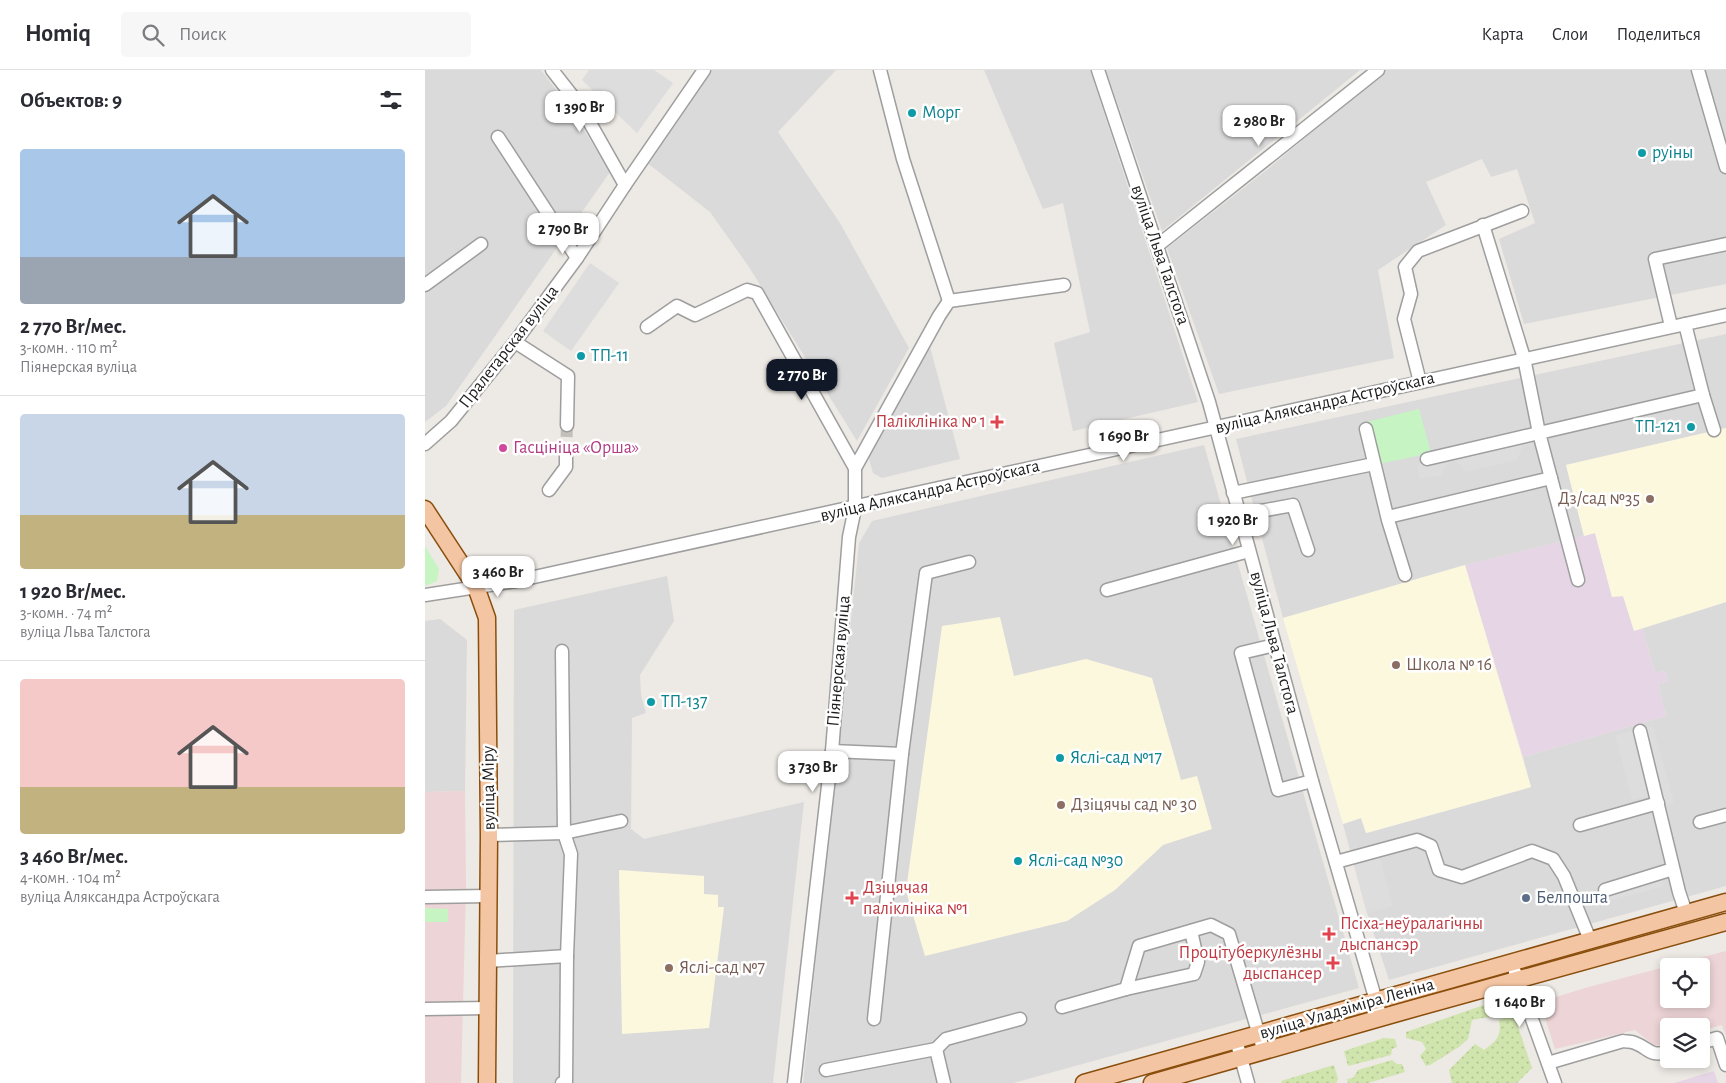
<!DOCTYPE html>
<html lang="ru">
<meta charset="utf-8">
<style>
body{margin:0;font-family:"Alegreya Sans",sans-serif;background:#f7f7f7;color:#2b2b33;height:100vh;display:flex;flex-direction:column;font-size:19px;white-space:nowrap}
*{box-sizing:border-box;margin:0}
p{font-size:16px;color:#7c7c81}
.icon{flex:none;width:28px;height:28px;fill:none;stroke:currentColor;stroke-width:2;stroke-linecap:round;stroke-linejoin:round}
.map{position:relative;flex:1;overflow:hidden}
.panel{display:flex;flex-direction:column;background:#fff;width:425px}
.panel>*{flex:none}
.controls{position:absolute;left:1235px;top:888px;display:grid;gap:10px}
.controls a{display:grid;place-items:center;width:50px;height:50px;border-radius:5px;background:#fff;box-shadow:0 2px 8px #0003;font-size:25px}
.price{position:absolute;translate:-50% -42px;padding:0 11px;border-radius:10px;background:#fff;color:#222;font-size:16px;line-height:32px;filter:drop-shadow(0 1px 2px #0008)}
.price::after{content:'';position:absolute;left:50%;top:30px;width:15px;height:11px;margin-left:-8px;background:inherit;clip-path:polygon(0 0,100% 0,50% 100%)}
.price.selected{background:#111827;color:#fff}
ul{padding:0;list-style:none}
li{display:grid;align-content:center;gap:10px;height:265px;padding:0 20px}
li+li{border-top:1px solid #e1e1e2}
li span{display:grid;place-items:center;height:155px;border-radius:5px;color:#555}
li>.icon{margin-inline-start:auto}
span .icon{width:90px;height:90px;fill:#fffc;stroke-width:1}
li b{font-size:21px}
h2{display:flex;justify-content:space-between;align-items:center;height:60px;padding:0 20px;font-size:21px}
header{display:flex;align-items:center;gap:30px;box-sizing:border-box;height:70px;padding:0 25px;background:#fff;border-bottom:1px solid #e1e1e2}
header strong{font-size:24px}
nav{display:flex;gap:28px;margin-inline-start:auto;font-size:18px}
.search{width:350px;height:45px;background:#f7f7f7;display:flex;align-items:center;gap:12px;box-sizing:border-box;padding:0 18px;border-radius:5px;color:#7c7c81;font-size:19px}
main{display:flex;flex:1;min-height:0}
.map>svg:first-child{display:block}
</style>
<header>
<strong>Homiq</strong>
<div class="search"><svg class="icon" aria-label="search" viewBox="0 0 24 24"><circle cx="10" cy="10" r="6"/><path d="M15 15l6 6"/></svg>Поиск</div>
<nav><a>Карта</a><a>Слои</a><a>Поделиться</a></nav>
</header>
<main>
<section class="panel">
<h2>Объектов: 9<svg class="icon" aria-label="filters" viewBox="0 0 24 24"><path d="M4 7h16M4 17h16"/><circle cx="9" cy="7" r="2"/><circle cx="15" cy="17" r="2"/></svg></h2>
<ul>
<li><span style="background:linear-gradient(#a9c7e8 70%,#9aa5b1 0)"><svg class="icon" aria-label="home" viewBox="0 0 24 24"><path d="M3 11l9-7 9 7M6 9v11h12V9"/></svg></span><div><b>2 770 Br/мес.</b><p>3-комн. · 110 m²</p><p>Піянерская вуліца</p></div></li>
<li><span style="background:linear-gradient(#c9d6e8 65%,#c2b280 0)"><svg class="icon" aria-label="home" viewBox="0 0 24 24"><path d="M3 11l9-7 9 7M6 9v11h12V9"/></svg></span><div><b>1 920 Br/мес.</b><p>3-комн. · 74 m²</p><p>вуліца Льва Талстога</p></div></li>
<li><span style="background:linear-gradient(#f6c9c9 70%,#c2b280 0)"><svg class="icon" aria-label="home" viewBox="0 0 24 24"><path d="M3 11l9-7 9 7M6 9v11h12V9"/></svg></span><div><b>3 460 Br/мес.</b><p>4-комн. · 104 m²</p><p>вуліца Аляксандра Астроўскага</p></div></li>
</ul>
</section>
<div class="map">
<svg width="1301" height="1013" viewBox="0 0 1301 1013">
<defs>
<pattern id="grass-dots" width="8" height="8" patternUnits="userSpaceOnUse" patternTransform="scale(1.25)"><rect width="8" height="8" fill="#d0e4ad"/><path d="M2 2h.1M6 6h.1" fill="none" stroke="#b2c394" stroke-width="1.8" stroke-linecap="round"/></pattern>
</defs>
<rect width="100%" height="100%" fill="#ede9e4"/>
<g fill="#dbdada">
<path d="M 0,0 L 116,0 L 148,42 L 185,102 L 21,336 L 0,352 Z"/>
<path d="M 287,0 L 411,0 L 353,62 L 415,153 L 484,278 L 432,371 L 324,197 L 285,142 L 221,92 Z"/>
<path d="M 559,0 L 665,0 L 773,332 L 648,361 L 629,273 L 665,262 L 638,133 L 618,139 Z"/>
<path d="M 681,0 L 935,0 L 737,161 Z"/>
<path d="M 961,0 L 1301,0 L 1301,214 L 1099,254 L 1074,169 L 1110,153 L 1092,99 L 1066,107 L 1057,89 L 1001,112 L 1021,155 L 953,200 L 969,288 L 794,324 L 742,178 L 843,99 Z"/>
<path d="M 1301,264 L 1301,358 L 1141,395 L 1159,466 L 1040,495 L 858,548 L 811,369 Z"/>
<path d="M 505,277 L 535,389 L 457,408 L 448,403 L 443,385 L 500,283 Z"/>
<path d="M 779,375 L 934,918 L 588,1013 L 378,1013 L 434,473 L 447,451 Z"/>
<path d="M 242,506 L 249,551 L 215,605 L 216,625 L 221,643 L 207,648 L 206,759 L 219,769 L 379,732 L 348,1013 L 88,1013 L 89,540 Z"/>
<path d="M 1301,532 L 1301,816 L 964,910 L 942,843 L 918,754 L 936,748 L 942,763 L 1106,717 L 1098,687 L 1241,646 L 1233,614 L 1243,611 L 1240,601 L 1230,603 L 1217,558 Z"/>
<path d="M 15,549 L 42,570 L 40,721 L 0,722 L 0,551 Z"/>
</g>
<g fill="#edd4d6" fill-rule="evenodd">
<path d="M 40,721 L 41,818 L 36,1013 L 0,1013 L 0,722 Z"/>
<path d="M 1301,881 L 1301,966 L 1297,955 L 1276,961 L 1276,956 L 1244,956 L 1244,972 L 1230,976 L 1210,960 L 1130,979 L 1115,932 L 1160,918 ZM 1244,896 L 1276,896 L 1276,929 L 1244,929 Z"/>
</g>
<g fill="#e6d6e5">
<path d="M 1170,463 L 1187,527 L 1198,525 L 1209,560 L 1217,558 L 1230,603 L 1240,601 L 1243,611 L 1233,614 L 1241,646 L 1098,687 L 1040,495 Z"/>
<path d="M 1289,1001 L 1293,1013 L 1249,1013 L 1256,1011 Z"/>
</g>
<g fill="#fcf8de">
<path d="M 1301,358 L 1301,532 L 1209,561 L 1198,526 L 1187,527 L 1170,463 L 1159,466 L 1141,395 Z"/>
<path d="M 1040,495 L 1106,717 L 941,763 L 936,748 L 918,754 L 858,548 Z"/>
<path d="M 575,547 L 589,606 L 661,589 L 727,608 L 756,710 L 772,706 L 787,759 L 738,775 L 690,820 L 642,851 L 500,886 L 481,821 L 517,556 Z"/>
<path d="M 194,800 L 279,806 L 279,824 L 293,825 L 293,837 L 299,837 L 284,958 L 197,964 Z"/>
</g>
<g fill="url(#grass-dots)">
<path d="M 1082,927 L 1074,945 L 1047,950 L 1043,969 L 1034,977 L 1005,995 L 1001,996 L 995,986 L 1001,979 L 997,972 L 981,968 L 981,962 Z"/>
<path d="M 1089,945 L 1107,998 L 1092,1013 L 1027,1013 L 1024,1000 L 1050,974 L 1059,980 C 1072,971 1077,965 1074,950 Z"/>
<path d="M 959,968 L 970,969 L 972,977 L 967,979 L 966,985 L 923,996 L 919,981 Z"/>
<path d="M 967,990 L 972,994 L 977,994 L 980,1002 L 943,1013 L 923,1013 L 922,1009 L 928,1008 L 933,1000 Z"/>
<path d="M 909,995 L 913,1009 L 911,1013 L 857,1013 L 856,1011 Z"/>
</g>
<g fill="#c6f5c3">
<path d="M 994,339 L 1006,383 L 949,395 L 938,353 Z"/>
<path d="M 0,476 L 14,499 L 12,511 L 0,516 Z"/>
<path d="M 0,838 L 23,839 L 23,852 L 0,852 Z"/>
</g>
<g fill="#ddd">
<path d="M 164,0 L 229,0 L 248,13 L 212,63 L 157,10 Z"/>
<path d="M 165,193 L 194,213 L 146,281 L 118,261 Z"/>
<path d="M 1104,362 L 1108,376 L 1103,375 L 1097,377 L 1092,390 L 1039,402 L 1037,396 L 1032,392 L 1026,392 L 1019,397 L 1018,405 L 995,409 L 992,397 L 1000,387 Z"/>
<path d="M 1228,656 L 1249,732 L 1240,735 L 1234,723 L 1207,730 L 1190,665 Z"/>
<path d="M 955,788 L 968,836 L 942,843 L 929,795 Z"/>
<path d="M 1234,798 L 1239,816 L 1181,832 L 1175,814 Z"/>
</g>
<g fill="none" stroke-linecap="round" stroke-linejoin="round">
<path stroke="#c3c0bc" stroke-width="12" stroke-dasharray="12 6" stroke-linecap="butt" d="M 141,385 L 142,355"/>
<defs>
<g id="minor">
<path d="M 127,0 L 156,37 L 200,115"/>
<path d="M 455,0 L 478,89 L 524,231"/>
<path d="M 673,0 L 784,332 L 887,711 L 956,948"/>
<path d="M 1273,0 L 1301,97"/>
<path d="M 73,67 L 152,188"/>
<path d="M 732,176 L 953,0"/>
<path d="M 0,215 L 56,174"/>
<path d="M 1246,256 L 1230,189 L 1301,174"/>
<path d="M 222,257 L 252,236 L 270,245 L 322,220 L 332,223 L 430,398 L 430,438 L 424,467 L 407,681 L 369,1013"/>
<path d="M 90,272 L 143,306 L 142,355"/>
<path d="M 995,312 L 979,249 L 986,224 L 980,197 L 993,181 L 1097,141"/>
<path d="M 1278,325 L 1289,360"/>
<path d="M 941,359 L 963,450 L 980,505"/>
<path d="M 0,374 L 26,351 L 90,272 L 152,188 L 200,115 L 279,0"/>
<path d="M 1002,389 L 1114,363 L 1099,288 L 1058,155"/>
<path d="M 430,398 L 514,246 L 524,231 L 639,215"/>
<path d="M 124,420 L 141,397 L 141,385"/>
<path d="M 808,423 L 944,395"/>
<path d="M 814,445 L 868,435 L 883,480"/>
<path d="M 963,447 L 1126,408"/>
<path d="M 1153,510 L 1114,363 L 1278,325 L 1260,254"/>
<path d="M 682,520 L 824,481"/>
<path d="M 0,525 L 91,511 L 1301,245"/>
<path d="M 850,575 L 816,583 L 853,720 L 887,711"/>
<path d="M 1215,661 L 1254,822 L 1261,843"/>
<path d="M 407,681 L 477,684 L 501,503 L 544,492"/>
<path d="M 1275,752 L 1301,745"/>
<path d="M 1155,755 L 1233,733"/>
<path d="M 64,765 L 139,763 L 196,751"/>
<path d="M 911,792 L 992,770 L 1006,776 L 1014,800 L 1037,807 L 1107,781 L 1128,789 L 1139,806 L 1165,870"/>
<path d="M 1180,820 L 1248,799"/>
<path d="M 0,827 L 63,826"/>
<path d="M 63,891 L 142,886 L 146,784 L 139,763 L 137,581"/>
<path d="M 1090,902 L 1130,1013"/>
<path d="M 701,919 L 769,904 L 773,892 L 766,861"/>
<path d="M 637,937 L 701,919 L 714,876 L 786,855 L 804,864 L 839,982"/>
<path d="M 0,939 L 63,938"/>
<path d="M 449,949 L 477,684"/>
<path d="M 811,970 L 823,1013"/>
<path d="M 1276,973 L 1292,968 L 1301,995"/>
<path d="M 511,979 L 521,969 L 595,949"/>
<path d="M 1123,993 L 1198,971 C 1201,972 1206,971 1210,973 C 1226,979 1223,987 1244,982"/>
<path d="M 401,1000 L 511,979 L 519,1013"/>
<path d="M 137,1013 L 141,1013 L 142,886"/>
</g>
<g id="major">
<path d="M 0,439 L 51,517 L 62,548 L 64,765 L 62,1013"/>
<path d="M 659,1013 L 1301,832"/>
<path d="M 727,1013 L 976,942 L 1301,852"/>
</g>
</defs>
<use href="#minor" stroke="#9e9e9e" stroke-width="15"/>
<use href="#major" stroke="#8a4e0c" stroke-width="19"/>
<use href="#minor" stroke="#fff" stroke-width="12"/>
<use href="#major" stroke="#f4c5a2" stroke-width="16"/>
</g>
<g fill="#0f9aa8" stroke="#fff" stroke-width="2">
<circle cx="487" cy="43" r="5"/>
<circle cx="1217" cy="83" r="5"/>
<circle cx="156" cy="286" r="5"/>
<circle cx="1266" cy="357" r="5"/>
<circle cx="226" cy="632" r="5"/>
<circle cx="635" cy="688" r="5"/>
<circle cx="593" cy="791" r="5"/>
</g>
<g fill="#e0444e" stroke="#fff" stroke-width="2">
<path d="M569.5 344.5h5v5h5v5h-5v5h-5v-5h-5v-5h5z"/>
<path d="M424.5 820.5h5v5h5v5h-5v5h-5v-5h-5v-5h5z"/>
<path d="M901.5 856.5h5v5h5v5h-5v5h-5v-5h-5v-5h5z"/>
<path d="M905.5 885.5h5v5h5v5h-5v5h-5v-5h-5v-5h5z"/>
</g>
<circle fill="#d1479c" stroke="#fff" stroke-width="2" cx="78" cy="378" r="5"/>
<g fill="#8d6e63" stroke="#fff" stroke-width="2">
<circle cx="1225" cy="429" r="5"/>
<circle cx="971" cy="595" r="5"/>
<circle cx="636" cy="735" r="5"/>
<circle cx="244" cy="898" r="5"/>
</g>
<circle fill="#5c6f8a" stroke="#fff" stroke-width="2" cx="1101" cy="828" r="5"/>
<g text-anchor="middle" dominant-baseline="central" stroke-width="5" stroke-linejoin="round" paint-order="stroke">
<g font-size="18" fill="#0d838f" stroke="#fff" text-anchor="start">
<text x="497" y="43">Морг</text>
<text x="1227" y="83">руіны</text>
<text x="166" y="286">ТП-11</text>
<text x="1256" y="357" text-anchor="end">ТП-121</text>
<text x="236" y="632">ТП-137</text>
<text x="645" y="688">Яслі-сад №17</text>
<text x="603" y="791">Яслі-сад №30</text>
</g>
<g font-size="18" fill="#1d1d1d" stroke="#fff">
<text transform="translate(735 185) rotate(71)">вуліца Льва Талстога</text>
<text transform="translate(84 277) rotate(-52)">Пралетарская вуліца</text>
<text transform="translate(900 333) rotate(-13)">вуліца Аляксандра Астроўскага</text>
<text transform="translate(505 421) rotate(-13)">вуліца Аляксандра Астроўскага</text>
<text transform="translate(849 573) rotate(75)">вуліца Льва Талстога</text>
<text transform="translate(414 591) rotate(-85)">Піянерская вуліца</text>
<text transform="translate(64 718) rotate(-91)">вуліца Міру</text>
<text transform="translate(922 939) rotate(-16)">вуліца Уладзіміра Леніна</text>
</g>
<g font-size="18" fill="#be3a42" stroke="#fff" text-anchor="end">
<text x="561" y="352">Паліклініка № 1</text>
<text x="438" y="818" text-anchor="start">Дзіцячая<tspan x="438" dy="21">паліклініка №1</tspan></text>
<text x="915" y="854" text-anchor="start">Псіха-неўралагічны<tspan x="915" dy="21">дыспансэр</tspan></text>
<text x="897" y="883">Процітуберкулёзны<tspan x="897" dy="21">дыспансер</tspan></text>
</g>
<g font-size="18" fill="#b23c85" stroke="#fff" text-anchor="start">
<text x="88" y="378">Гасцініца «Орша»</text>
</g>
<g font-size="18" fill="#785e54" stroke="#fff" text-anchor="start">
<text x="1215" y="429" text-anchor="end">Дз/сад №35</text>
<text x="981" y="595">Школа № 16</text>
<text x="646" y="735">Дзіцячы сад № 30</text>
<text x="254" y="898">Яслі-сад №7</text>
</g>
<g font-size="18" fill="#4e5e75" stroke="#fff" text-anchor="start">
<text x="1111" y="828">Белпошта</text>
</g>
</g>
</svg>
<div class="controls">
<a><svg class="icon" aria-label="locate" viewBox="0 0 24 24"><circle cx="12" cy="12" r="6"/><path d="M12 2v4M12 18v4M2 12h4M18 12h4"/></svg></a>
<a><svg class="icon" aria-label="layers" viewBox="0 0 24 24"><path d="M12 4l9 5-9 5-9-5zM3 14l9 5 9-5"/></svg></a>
</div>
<b class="price" style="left:155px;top:63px">1 390 Br</b>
<b class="price" style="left:834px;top:77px">2 980 Br</b>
<b class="price" style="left:138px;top:185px">2 790 Br</b>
<b class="price selected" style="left:377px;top:331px">2 770 Br</b>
<b class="price" style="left:699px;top:392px">1 690 Br</b>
<b class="price" style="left:808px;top:476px">1 920 Br</b>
<b class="price" style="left:73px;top:528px">3 460 Br</b>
<b class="price" style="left:388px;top:723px">3 730 Br</b>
<b class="price" style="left:1095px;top:958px">1 640 Br</b>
</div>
</main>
